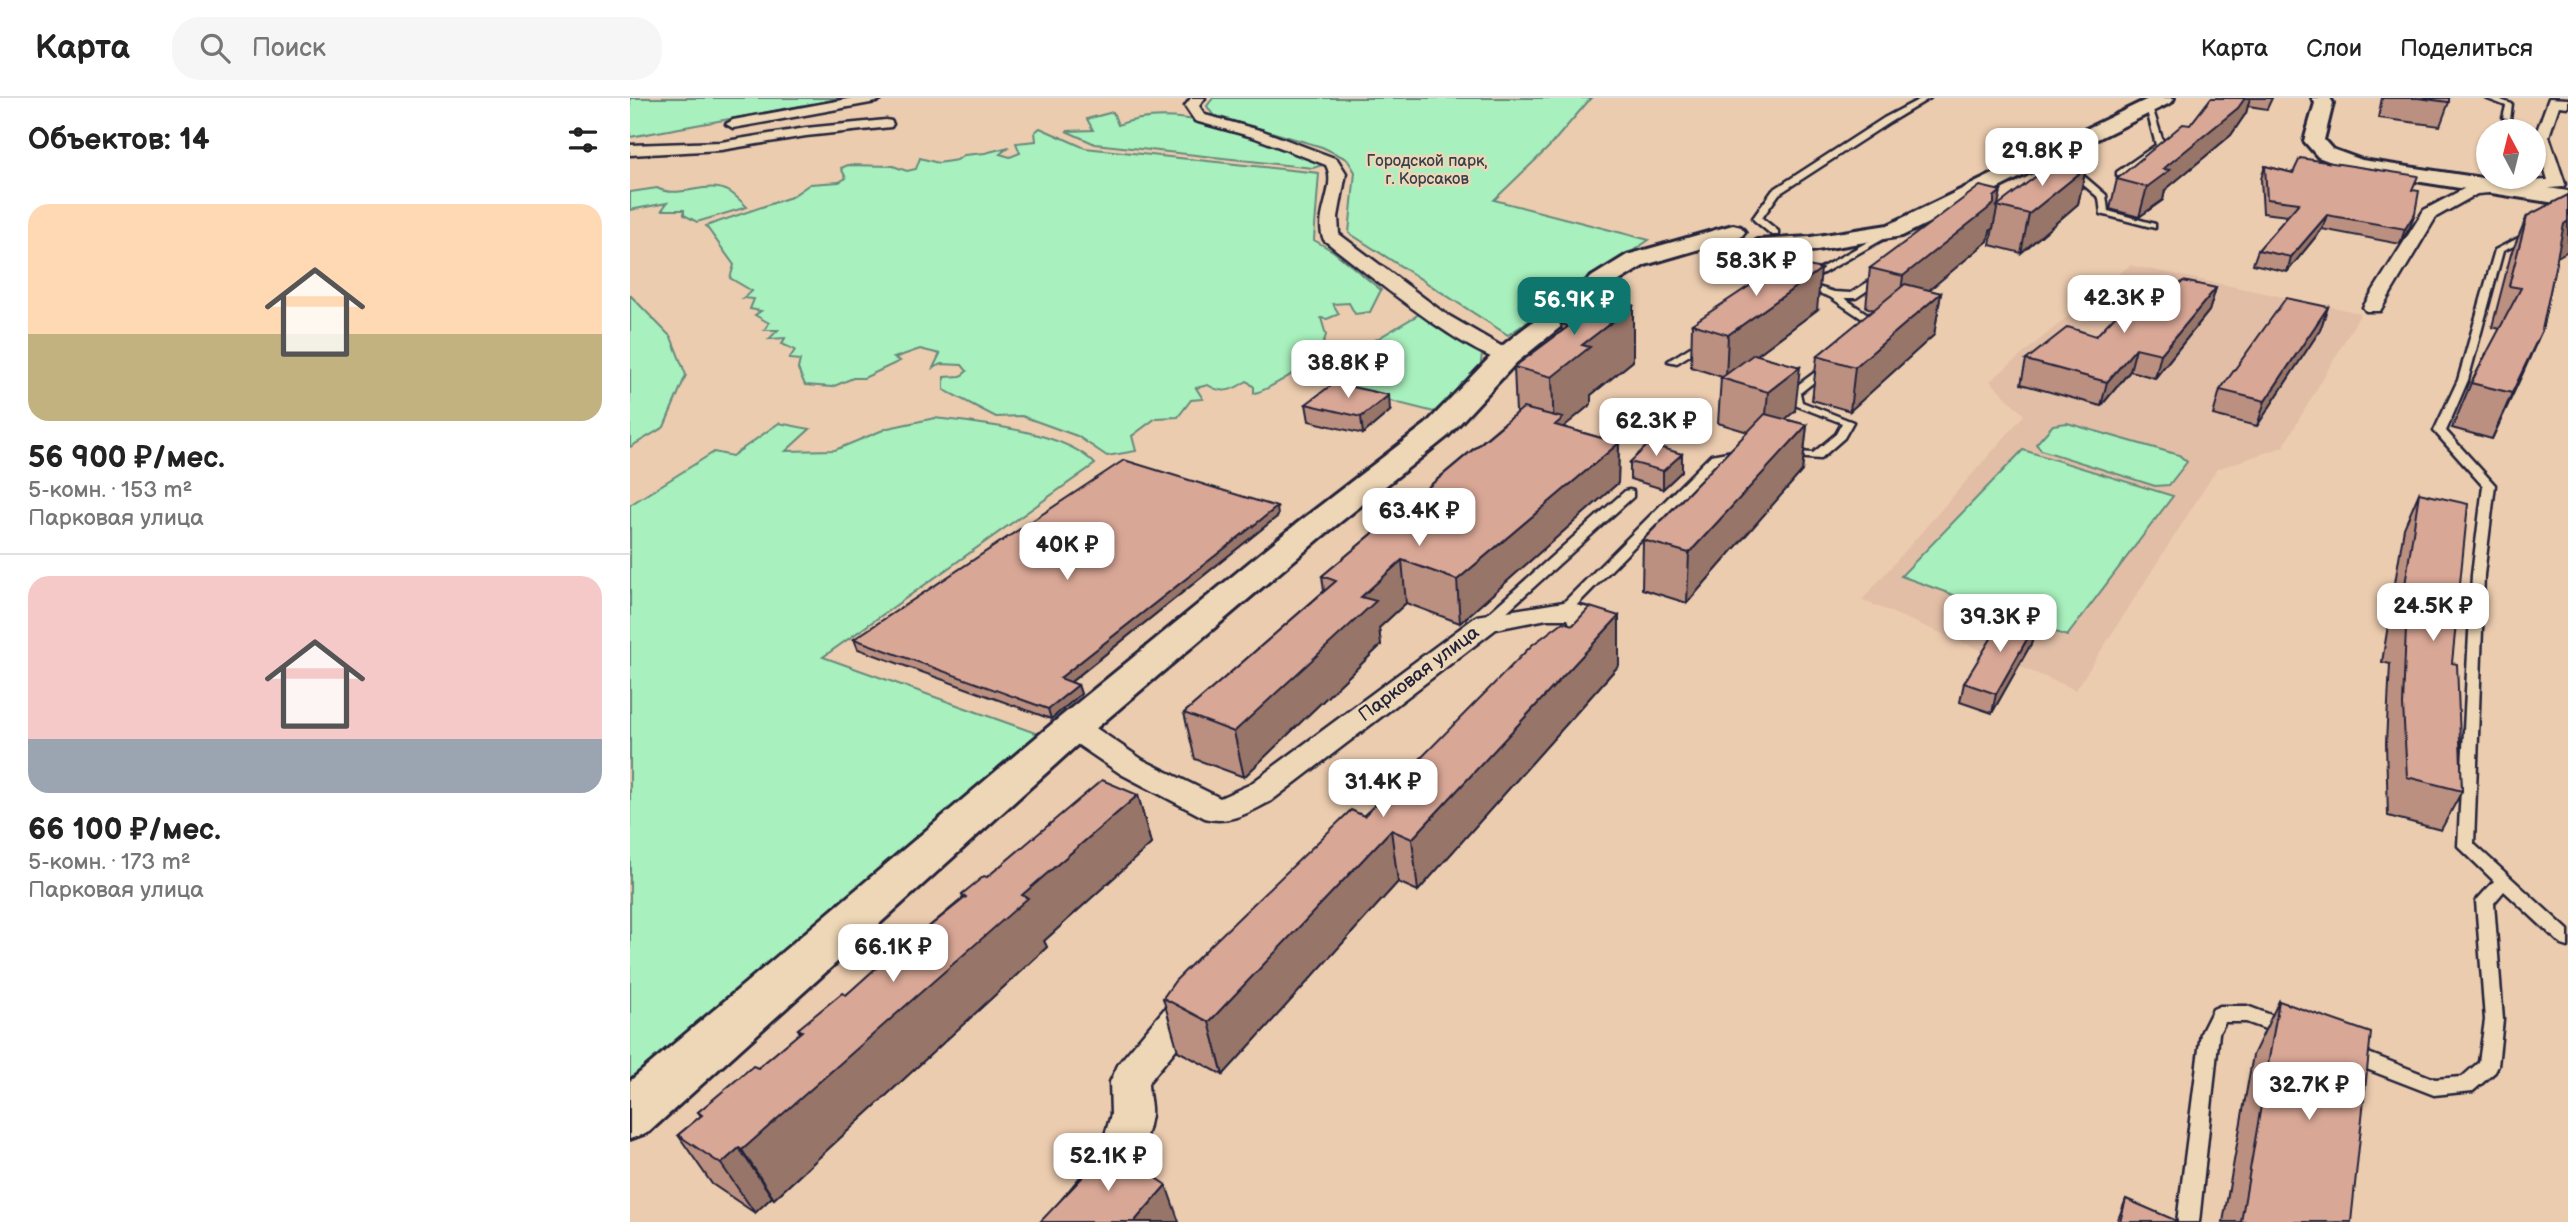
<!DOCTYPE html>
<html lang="ru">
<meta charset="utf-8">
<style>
body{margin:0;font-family:"Balsamiq Sans",sans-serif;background:#f6f6f6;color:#222;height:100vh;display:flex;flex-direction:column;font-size:26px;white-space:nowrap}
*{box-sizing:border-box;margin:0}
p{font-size:23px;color:#767676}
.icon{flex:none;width:38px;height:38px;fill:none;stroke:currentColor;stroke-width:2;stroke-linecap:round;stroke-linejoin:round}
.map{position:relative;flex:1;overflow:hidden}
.sheet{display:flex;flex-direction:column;background:#fff;width:630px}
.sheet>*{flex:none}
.needle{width:46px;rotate:353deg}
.fabs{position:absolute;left:1846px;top:21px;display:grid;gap:14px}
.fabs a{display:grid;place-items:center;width:70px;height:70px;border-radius:50%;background:#fff;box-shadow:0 2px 5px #0004;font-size:35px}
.price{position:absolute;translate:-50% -60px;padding:0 16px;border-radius:14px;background:#fff;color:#222;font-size:23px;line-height:46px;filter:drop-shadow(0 2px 4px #0008)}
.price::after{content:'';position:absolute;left:50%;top:42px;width:21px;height:16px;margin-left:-10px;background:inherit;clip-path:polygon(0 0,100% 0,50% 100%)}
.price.selected{background:#0f766e;color:#fff}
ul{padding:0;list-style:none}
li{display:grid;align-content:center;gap:14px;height:371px;padding:0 28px}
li+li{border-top:2px solid #e0e0e0}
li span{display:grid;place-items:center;height:217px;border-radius:21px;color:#555}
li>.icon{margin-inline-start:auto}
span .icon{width:126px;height:126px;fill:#fffc;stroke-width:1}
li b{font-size:30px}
h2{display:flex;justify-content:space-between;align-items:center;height:84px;padding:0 28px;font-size:30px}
header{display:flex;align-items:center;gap:42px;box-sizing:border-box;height:98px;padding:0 35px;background:#fff;border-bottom:2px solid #e0e0e0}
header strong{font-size:33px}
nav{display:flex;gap:38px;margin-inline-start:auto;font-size:24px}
.search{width:490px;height:63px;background:#f6f6f6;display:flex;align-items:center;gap:18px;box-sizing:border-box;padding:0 24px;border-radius:28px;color:#767676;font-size:26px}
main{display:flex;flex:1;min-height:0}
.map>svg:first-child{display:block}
</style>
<header>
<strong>Карта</strong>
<div class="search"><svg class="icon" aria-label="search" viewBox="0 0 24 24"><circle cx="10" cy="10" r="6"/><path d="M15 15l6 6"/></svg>Поиск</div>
<nav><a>Карта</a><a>Слои</a><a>Поделиться</a></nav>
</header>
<main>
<section class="sheet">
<h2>Объектов: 14<svg class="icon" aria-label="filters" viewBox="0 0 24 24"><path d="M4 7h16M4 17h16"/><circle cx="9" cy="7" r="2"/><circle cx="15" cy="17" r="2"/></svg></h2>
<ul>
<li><span style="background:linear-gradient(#ffd9b3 60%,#c2b280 0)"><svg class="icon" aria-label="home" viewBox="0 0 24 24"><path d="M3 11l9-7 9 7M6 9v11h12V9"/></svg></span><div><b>56 900 ₽/мес.</b><p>5-комн. · 153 m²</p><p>Парковая улица</p></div></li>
<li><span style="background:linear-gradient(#f6c9c9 75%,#9aa5b1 0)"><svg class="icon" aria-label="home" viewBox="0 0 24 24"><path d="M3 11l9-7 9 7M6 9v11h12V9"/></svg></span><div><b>66 100 ₽/мес.</b><p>5-комн. · 173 m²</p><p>Парковая улица</p></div></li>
</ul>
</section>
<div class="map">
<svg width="1938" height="1124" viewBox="0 0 1938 1124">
<rect width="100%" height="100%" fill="#ecccaf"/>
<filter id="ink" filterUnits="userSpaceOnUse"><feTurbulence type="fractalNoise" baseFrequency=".0143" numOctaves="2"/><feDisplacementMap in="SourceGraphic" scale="14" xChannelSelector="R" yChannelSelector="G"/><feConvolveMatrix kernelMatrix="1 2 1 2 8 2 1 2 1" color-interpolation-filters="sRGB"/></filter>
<g filter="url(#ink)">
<path fill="#e2bea6" d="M 1500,167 L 1731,215 L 1653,349 L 1587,371 L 1446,592 L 1232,502 L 1394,317 L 1360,283 Z"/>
<g fill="#a8f0bd" stroke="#65897c" stroke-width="2">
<path d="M 0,0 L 215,0 L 0,39 Z"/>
<path d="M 583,0 L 961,0 L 919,49 L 864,102 L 1019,142 L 878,237 L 719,135 L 725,74 L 717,61 L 692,49 L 583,17 L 577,8 Z"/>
<path d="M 483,14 L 488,27 C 550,2 642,43 702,64 L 683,70 L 465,46 L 436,33 L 463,32 L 457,21 Z"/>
<path d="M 410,30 L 455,50 L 689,75 L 684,142 L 703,153 L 751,192 L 740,214 L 725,216 L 719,205 L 703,206 L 709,216 L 697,221 L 691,220 L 696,237 L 690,255 L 697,270 L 692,284 C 680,285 675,282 669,272 C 659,278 634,294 624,295 L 624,289 L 617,283 C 603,292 593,297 578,287 L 566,290 L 573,301 L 561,302 L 548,319 L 526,320 L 502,338 L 506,353 L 477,358 L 447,338 L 392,318 L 366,319 L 314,292 L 314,279 L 331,278 L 337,273 L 332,267 L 311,266 L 303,270 L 310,256 L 290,251 L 264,260 L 270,263 L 234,280 L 223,280 L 202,289 L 175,287 L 168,271 L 170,262 L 159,261 L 165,252 L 152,246 L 155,240 L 139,241 L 148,232 L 134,232 L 139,225 L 125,217 L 131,213 L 120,211 L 124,201 L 113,200 L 122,193 L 100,180 L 104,167 L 76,128 L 161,99 L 180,86 L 209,84 L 216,80 L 211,70 L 218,67 L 263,68 L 277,73 L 286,71 L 290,60 L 308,65 L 327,62 L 334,57 L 355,55 L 379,49 L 370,56 L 380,59 L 390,55 L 386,45 L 406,43 L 405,34 Z"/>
<path d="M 27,90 C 49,102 77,81 100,94 C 106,98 112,104 117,109 L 67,124 L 54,117 L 54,112 L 32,112 L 37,105 L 0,112 L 0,94 Z"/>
<path d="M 0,197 L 41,239 L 56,277 L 34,329 L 0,349 Z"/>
<path d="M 798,211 L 853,248 L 850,272 L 804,314 L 713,291 L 713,261 Z"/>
<path d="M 305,320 C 348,325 435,333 465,366 L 193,559 L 414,638 L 0,989 L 0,407 L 84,354 L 102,358 L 149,325 L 180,331 L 156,353 L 205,352 L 258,330 Z"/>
<path d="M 1437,325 L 1549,357 L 1557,364 L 1539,387 L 1525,388 L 1411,352 L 1406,346 L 1423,327 Z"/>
<path d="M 1393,352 L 1543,398 L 1437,538 L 1271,478 Z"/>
</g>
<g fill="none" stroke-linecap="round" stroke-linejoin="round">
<defs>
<g id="lane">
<path d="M 1292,0 L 1300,0 L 1260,24 L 1149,96 L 1132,120 L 1148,133 L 1148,137 L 1142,137 L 1124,122 L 1123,120 L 1143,92 L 1254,20 Z"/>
<path d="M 1855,0 L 1865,0 L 1882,6 L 1880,22 L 1873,20 L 1876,8 Z"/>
<path d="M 1519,7 L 1522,9 L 1534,47 L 1493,78 L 1487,78 L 1487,74 L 1526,47 L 1516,9 Z"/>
<path d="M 1426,51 L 1432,51 L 1455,79 L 1476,97 L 1478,113 L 1525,126 L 1525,130 L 1471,116 L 1469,100 L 1449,83 L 1426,55 Z"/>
<path d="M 1259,132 L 1266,134 L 1179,183 L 1171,181 Z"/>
<path d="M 1902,133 L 1906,136 L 1905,138 L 1873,153 L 1838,282 L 1816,333 L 1865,387 L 1854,477 L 1844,746 L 1938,832 L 1938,849 L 1932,847 L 1874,793 L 1864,805 L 1873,922 L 1868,968 L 1865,974 L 1843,993 L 1804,997 L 1716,963 L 1713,957 L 1716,951 L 1723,949 L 1805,981 L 1832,979 L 1849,964 L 1855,922 L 1846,803 L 1864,783 L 1828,748 L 1842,477 L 1853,388 L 1804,333 L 1828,282 L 1865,152 Z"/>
<path d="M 1249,177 L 1257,179 L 1226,200 L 1214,200 L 1248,223 L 1249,230 L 1244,233 L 1239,230 L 1240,226 L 1200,199 L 1166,187 L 1171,184 L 1204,194 L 1221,195 Z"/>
<path d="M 1078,238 L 1082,239 L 1082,243 L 1047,265 L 1038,263 Z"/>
<path d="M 1199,264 L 1203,265 L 1203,269 L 1170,295 L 1172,304 L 1223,324 L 1214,340 L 1190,361 L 1150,358 L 1148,356 L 1154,353 L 1183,355 L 1206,336 L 1212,325 L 1162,306 L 1161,292 Z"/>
<path d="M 1113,351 L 1117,352 L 1117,356 L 1089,362 L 939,515 L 929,515 L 927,512 L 929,509 L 1081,357 Z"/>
<path d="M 999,392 L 1003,393 L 1003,399 L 862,527 L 852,527 L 850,524 L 852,521 L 995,393 Z"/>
<path d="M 1590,908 L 1617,908 L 1662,925 L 1664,930 L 1662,935 L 1655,938 L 1616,924 L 1595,924 L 1589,935 L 1569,1124 L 1547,1124 L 1571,935 L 1583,911 Z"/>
</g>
<g id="street">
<path d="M 223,0 L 253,0 L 246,4 L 103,30 L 96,26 L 103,22 Z"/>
<path d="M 561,0 L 575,0 L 569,8 L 575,17 L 633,33 L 707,61 L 716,75 L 708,119 L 709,136 L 814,215 L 883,255 L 886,259 L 883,263 C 851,271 724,165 694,142 C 683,118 708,89 696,67 L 623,39 L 565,23 L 555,8 Z"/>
<path d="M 1919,0 L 1938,1 L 1938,9 L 1929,8 L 1919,38 L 1935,86 L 1933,89 L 1847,96 L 1806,119 L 1750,213 L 1736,213 L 1733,209 L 1794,112 L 1843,86 L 1918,82 L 1905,38 Z"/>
<path d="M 256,22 L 261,23 L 263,26 L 261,29 L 176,38 L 91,52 L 0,57 L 0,47 L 91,44 L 176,30 Z"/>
<path d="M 934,504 L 958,510 L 969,528 C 965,548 954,561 932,556 L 928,550 C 935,540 945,535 938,521 L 917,521 L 866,531 L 641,703 C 620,714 599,727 575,720 L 491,676 L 432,636 L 428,629 L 432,622 L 443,619 L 454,622 L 513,662 L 590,700 L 619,687 L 847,518 Z"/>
<path d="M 567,885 L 580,890 L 585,900 L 580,910 L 518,985 C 518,995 522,1006 521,1017 C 515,1056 492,1094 468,1124 L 420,1124 L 426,1110 L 456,1074 L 472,1047 L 481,1017 L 480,984 L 489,965 L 547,896 L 554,890 Z"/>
</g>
<g id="secondary">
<path d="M 1520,0 L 1544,0 L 1542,4 L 1272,138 L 1181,153 L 1127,152 L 1123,147 L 1127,142 L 1181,139 L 1258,127 Z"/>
<path d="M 1682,0 L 1700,0 L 1703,5 L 1694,42 L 1702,51 L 1732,62 L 1938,93 L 1938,107 L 1728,74 L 1688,59 L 1674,43 L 1685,5 Z"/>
<path d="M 1103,127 L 1111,129 L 1115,134 L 1111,139 L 1015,167 L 981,188 L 908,247 L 886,265 L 818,338 L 689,441 L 457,638 L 19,1034 L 0,1041 L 0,983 L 429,620 L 665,427 L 796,326 L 866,253 L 888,235 L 963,178 L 997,157 Z"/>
</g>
</defs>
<use href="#lane" stroke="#22223b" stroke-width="5"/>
<use href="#street" stroke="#22223b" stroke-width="5"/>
<use href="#secondary" stroke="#22223b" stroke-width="6"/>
<use href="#lane" fill="#eed7b6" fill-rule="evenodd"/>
<use href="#street" fill="#eed7b6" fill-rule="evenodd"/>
<use href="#secondary" fill="#eed7b6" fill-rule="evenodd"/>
</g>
<g fill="#bb9081" stroke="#22223b" stroke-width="2">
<path d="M 1581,0 L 1642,0 L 1637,11 L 1618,8 L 1616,15 L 1601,37 L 1535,92 L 1533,102 L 1509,119 L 1480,111 L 1487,81 L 1560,27 Z"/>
<path d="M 1752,0 L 1819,0 L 1819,4 L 1810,28 L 1748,20 Z"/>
<path d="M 1635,68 L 1663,75 L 1782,92 L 1780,129 L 1770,146 L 1692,131 L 1657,174 L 1623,166 L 1628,152 L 1658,118 L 1633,115 L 1631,81 Z"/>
<path d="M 1456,70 L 1448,106 L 1391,155 L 1360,147 L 1363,130 L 1360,133 L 1358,143 L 1298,192 L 1311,195 L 1304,237 L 1220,313 L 1182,302 L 1187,258 L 1244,212 L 1236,209 L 1240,170 L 1368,108 Z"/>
<path d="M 1897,118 L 1927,159 L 1912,232 L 1862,341 L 1822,330 L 1841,285 L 1870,231 L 1862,229 L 1881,156 Z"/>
<path d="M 1586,190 L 1579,213 L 1525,280 L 1500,273 L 1471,308 L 1391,286 L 1396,262 L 1466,238 L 1531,207 Z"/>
<path d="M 1003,208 L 1003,263 L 961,297 L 961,306 L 933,329 L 989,345 L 988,385 L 830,525 L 776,505 L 749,530 L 751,547 L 614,679 L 565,661 L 554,615 L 694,493 L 692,478 L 886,315 L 884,269 L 932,233 L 931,226 Z"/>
<path d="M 1698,209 L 1690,232 L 1627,328 L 1583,317 L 1590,292 Z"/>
<path d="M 1187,212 L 1127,257 L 1165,313 L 1155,321 L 1177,327 L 1172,373 L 1057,505 L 1012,491 L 1013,442 L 1118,334 L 1088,325 L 1091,280 L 1092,279 L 1061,269 L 1062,226 Z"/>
<path d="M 676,306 L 760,313 L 733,336 L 679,323 Z"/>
<path d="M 1052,356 L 1052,373 L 1033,391 L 1000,381 L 1000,364 Z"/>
<path d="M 1789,395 L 1822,565 L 1832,693 L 1811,732 L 1758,718 L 1756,645 L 1760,566 L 1752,564 L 1774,430 Z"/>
<path d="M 648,418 L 441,584 L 448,587 L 451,596 L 421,621 L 228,551 L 224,541 Z"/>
<path d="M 989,518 L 989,567 L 788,793 L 768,784 L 593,977 L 548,953 L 533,900 L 943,527 Z"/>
<path d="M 1401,546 L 1362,615 L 1330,604 L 1334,585 Z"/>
<path d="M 508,697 L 521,746 L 414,843 L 417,849 L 144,1101 L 142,1099 L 125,1115 L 82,1086 L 48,1037 L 71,1018 L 68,1014 L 128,970 L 170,935 L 168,931 L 216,897 L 290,836 L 333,800 L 332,796 L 357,779 Z"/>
<path d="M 1649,903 L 1721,1124 L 1593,1124 L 1623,957 Z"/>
<path d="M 1496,1101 L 1547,1124 L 1487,1124 Z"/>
</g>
<g fill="#987569" stroke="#22223b" stroke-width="2">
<path d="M 1615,0 L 1620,0 L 1616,15 L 1601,37 L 1535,92 L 1533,102 L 1509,119 L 1517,89 L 1533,71 Z"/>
<path d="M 1456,70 L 1448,106 L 1391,155 L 1399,116 Z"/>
<path d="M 1371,93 L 1363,130 L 1360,133 L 1358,143 L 1268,218 L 1273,178 Z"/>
<path d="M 1785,115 L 1780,129 L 1770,146 L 1775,131 Z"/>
<path d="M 1697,117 L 1692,131 L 1657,174 L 1661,159 Z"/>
<path d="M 1938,123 L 1938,153 L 1917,165 L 1934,126 Z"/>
<path d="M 1191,171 L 1187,212 L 1096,280 L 1098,237 Z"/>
<path d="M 1586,190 L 1579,213 L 1525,280 L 1531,256 Z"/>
<path d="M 1311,195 L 1304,237 L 1220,313 L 1225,269 Z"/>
<path d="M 1003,208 L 1003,263 L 961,297 L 961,306 L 924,337 L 922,279 L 952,247 Z"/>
<path d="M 1698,209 L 1690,232 L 1627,328 L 1635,303 Z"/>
<path d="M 1912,232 L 1893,275 L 1862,341 L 1882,295 Z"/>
<path d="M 1506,250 L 1500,273 L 1471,308 L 1477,284 Z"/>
<path d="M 1170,269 L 1165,313 L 1134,339 L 1138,294 Z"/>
<path d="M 759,297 L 760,313 L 733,336 L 731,319 Z"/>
<path d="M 1177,327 L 1172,373 L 1057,505 L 1059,455 Z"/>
<path d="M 989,345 L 988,385 L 830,525 L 827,482 Z"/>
<path d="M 1052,356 L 1052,373 L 1033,391 L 1033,373 Z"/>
<path d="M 647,409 L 648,418 L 433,590 L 430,580 Z"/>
<path d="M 772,462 L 776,505 L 749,530 L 751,547 L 614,679 L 604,634 L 731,499 Z"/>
<path d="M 989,518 L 989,567 L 788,793 L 782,741 Z"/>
<path d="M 1405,527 L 1401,546 L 1362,615 L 1366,596 Z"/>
<path d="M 448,587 L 451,596 L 421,621 L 418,611 Z"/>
<path d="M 508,697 L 521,746 L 414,843 L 417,849 L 144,1101 L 112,1052 L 392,797 Z"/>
<path d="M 761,732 L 768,784 L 593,977 L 579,924 Z"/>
<path d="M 109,1050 L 142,1099 L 125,1115 L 91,1066 Z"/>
<path d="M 536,1087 L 549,1124 L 504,1124 Z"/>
</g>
<g fill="#d9a796" stroke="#22223b" stroke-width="2">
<path d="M 1581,0 L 1615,0 L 1608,10 L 1533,71 L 1540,72 L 1517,89 L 1487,81 L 1553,26 L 1560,27 Z"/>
<path d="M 1788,0 L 1819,0 L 1819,4 Z"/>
<path d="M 1670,60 L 1788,78 L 1782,92 L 1789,93 L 1785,115 L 1775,131 L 1697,117 L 1661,159 L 1628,152 L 1669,105 L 1637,101 L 1635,68 L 1663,75 Z"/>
<path d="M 1426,63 L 1456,70 L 1399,116 L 1367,108 Z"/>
<path d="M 1350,88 L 1371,93 L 1364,99 L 1364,106 L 1273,178 L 1240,170 Z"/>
<path d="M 1938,97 L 1938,123 L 1934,126 L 1912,232 L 1882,295 L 1841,285 L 1891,190 L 1879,188 L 1897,118 Z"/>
<path d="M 1157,163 L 1191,171 L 1098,237 L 1062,226 Z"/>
<path d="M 1553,183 L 1586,190 L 1531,256 L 1506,250 L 1477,284 L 1396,262 L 1438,229 L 1466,238 L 1502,200 L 1531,207 Z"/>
<path d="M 1275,186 L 1311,195 L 1225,269 L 1187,258 Z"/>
<path d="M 967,199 L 1003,208 L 952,247 L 960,249 L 922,279 L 884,269 L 939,228 L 931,226 Z"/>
<path d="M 1656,200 L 1698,209 L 1635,303 L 1590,292 Z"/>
<path d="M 1124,256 L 1170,269 L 1138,294 L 1091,280 Z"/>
<path d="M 704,285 L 759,297 L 731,319 L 676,306 Z"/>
<path d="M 893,310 L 933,320 L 925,327 L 989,345 L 827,482 L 772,462 L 731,499 L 746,503 L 604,634 L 554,615 L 706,483 L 692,478 Z"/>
<path d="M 1135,316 L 1177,327 L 1059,455 L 1013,442 Z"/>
<path d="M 1019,346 L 1052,356 L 1033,373 L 1000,364 Z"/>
<path d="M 494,362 L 647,409 L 430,580 L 448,587 L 418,611 L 224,541 Z"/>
<path d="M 1789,395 L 1838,406 L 1822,565 L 1827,566 L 1832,693 L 1777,679 L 1773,607 L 1776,529 L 1769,527 Z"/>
<path d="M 960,509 L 989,518 L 782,741 L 761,732 L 579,924 L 533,900 L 545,883 L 582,846 L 721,712 L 734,718 L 902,547 L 933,524 L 943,527 Z"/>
<path d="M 1376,516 L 1405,527 L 1366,596 L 1334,585 Z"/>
<path d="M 472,682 L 508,697 L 392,797 L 398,800 L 112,1052 L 109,1050 L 91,1066 L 48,1037 L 72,1017 L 68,1014 L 123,968 L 128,970 L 172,933 L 168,931 L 212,895 L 216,897 L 286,834 L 290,836 L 336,799 L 332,796 L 354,778 L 357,779 Z"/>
<path d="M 1649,903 L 1741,935 L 1721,1124 L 1611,1124 Z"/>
<path d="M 480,1050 L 536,1087 L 504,1124 L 410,1124 Z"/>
<path d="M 1496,1101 L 1547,1123 L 1547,1124 L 1490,1124 Z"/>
</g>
</g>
<g text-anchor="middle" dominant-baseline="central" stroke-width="5" stroke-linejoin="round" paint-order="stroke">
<g font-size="16" fill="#36414e" stroke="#eed7b6">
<text x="797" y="63">Городской парк,<tspan x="797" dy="18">г. Корсаков</tspan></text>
</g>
<g font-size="19" fill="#22223b" stroke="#eed7b6">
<text transform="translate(789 576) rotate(-37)">Парковая улица</text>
</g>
</g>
</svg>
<div class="fabs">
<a><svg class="needle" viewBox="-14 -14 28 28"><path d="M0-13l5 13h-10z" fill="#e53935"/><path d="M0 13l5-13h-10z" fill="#767676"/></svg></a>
</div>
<b class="price" style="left:1412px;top:90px">29.8K ₽</b>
<b class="price" style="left:1126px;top:200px">58.3K ₽</b>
<b class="price" style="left:1494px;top:237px">42.3K ₽</b>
<b class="price selected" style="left:944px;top:239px">56.9K ₽</b>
<b class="price" style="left:718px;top:302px">38.8K ₽</b>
<b class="price" style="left:1026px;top:360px">62.3K ₽</b>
<b class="price" style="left:789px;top:450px">63.4K ₽</b>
<b class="price" style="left:437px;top:484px">40K ₽</b>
<b class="price" style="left:1803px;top:545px">24.5K ₽</b>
<b class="price" style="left:1370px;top:556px">39.3K ₽</b>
<b class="price" style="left:753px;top:721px">31.4K ₽</b>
<b class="price" style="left:263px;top:886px">66.1K ₽</b>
<b class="price" style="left:1679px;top:1024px">32.7K ₽</b>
<b class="price" style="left:478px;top:1095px">52.1K ₽</b>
</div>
</main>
